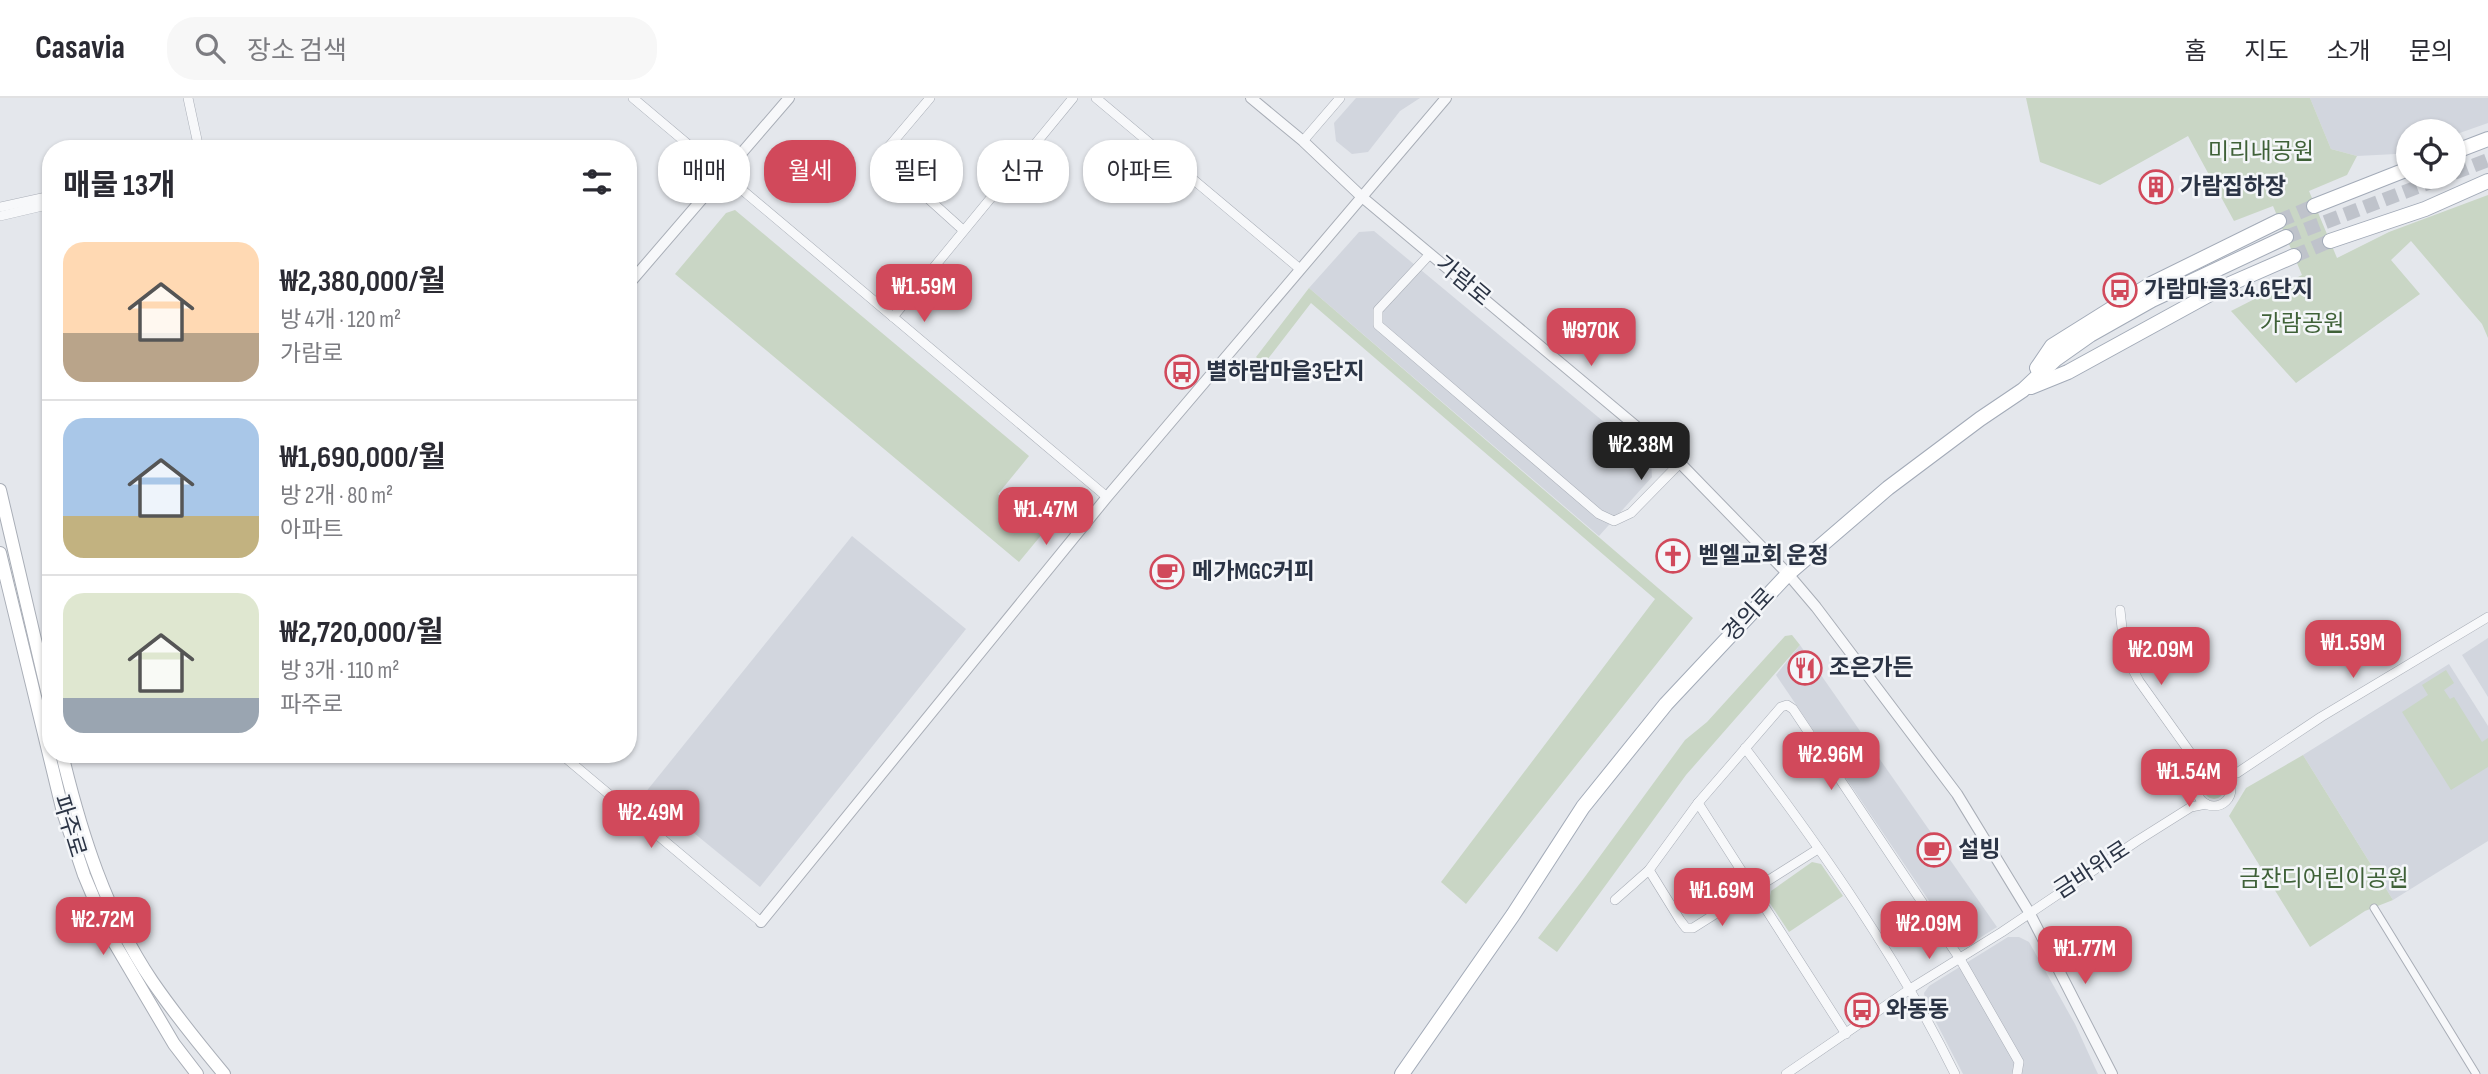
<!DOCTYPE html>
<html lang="ko">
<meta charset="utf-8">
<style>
body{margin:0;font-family:"Sofia Sans Condensed","Noto Sans KR",sans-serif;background:#f7f7f7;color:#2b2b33;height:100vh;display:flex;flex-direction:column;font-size:26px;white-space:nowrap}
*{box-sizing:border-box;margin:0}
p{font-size:23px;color:#7c7c81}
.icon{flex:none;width:38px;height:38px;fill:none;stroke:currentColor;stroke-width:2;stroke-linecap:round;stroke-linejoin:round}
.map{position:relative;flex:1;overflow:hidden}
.details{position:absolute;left:42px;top:42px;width:595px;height:623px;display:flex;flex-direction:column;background:#fff;border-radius:28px;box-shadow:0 2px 5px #0004}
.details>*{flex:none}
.guide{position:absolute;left:658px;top:42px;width:665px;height:63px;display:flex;gap:14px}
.buttons{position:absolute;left:2396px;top:21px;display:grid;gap:14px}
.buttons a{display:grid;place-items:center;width:70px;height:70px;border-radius:50%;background:#fff;box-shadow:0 2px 5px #0004;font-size:35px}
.price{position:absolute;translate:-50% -60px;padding:0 16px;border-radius:14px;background:#d1495b;color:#fff;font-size:23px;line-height:46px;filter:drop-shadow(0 2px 4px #0008)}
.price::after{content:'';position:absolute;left:50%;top:42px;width:21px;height:16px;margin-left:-10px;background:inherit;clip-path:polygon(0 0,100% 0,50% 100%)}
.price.current{background:#222;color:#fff}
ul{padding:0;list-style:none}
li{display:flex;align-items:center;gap:21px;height:175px;padding:0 21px}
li+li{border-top:2px solid #e1e1e2}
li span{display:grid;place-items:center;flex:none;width:196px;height:140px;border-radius:21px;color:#555}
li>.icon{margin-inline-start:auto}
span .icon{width:84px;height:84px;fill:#fffc;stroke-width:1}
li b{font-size:30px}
h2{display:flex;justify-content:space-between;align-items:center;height:84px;padding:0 21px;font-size:30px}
.chip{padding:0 24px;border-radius:28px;background:#fff;box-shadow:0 2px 5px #0004;font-size:24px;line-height:63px}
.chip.current{background:#d1495b;color:#fff}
header{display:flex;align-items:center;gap:42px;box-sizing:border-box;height:98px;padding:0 35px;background:#fff;border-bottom:2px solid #e1e1e2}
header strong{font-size:33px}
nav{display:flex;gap:38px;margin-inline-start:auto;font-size:24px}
.search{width:490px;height:63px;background:#f7f7f7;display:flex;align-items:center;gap:18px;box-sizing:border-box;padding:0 24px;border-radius:28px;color:#7c7c81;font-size:26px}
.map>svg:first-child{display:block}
</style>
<header>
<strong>Casavia</strong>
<div class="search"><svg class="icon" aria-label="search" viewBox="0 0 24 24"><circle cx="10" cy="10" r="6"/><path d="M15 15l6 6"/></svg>장소 검색</div>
<nav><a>홈</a><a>지도</a><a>소개</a><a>문의</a></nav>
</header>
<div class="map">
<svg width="2488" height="976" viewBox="0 0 2488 976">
<rect width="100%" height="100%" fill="#e4e7ec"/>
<g fill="#d2d6de">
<path d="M 1356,0 L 1420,0 L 1400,13 L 1368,54 L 1352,56 L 1336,43 L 1334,25 Z"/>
<path d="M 2310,0 L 2488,0 L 2488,25 L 2454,37 L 2454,33 L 2408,33 L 2408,52 L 2396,56 L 2357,58 L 2331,51 Z"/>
<path d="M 1374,133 L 1651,363 L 1652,379 L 1599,438 L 1309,190 L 1359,134 Z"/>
<path d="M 852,438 L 966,531 L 760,789 L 645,695 Z"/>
<path d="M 2488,540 L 2488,599 L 2462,557 Z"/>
<path d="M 1800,547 L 1997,829 L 1967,848 L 1957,844 L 1776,577 Z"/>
<path d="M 2449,566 L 2488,628 L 2488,743 L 2393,802 L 2303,657 Z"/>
<path d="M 2008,839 L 2019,839 L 2029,844 L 2075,926 L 2098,976 L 1963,976 L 1926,905 L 1924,895 L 1929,888 Z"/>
</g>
<g fill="#c9d6c5">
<path d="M 2026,0 L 2310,0 L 2331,51 L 2357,58 L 2347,77 L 2309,93 L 2337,160 L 2389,134 L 2488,97 L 2488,240 L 2482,226 L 2411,143 L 2391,162 L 2420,196 L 2296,285 L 2231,213 L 2302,177 L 2273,108 L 2234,123 L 2188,38 L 2100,87 L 2040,64 Z"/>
<path d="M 735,112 L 1029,358 L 998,396 L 1043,435 L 1019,464 L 675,176 L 726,115 Z"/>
<path d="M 1309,190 L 1693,520 L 1466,806 L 1441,784 L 1655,501 L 1311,205 L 1264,266 L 1256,259 Z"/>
<path d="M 1792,537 L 1800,547 L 1686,677 L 1557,854 L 1538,840 L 1584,780 L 1685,642 L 1707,624 L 1785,538 Z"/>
<path d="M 2446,572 L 2454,585 L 2444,592 L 2450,601 L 2454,599 L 2482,644 L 2488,640 L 2488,669 L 2451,692 L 2402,614 L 2428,597 L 2422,587 Z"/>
<path d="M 2303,657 L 2393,802 L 2365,813 L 2310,849 L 2229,718 L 2246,690 Z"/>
<circle cx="2214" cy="691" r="10"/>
<path d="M 1812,764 L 1821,766 L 1843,798 L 1789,834 L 1769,804 L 1771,793 Z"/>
</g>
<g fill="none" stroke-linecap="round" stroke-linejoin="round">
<g stroke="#bfc3cb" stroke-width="14" stroke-dasharray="14 7" stroke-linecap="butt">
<path d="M 2454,75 L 2488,62"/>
<path d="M 2279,123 L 2314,108"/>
<path d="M 2286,139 L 2444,79"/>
<path d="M 2294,158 L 2330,143"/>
</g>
<defs>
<path id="pedestrian" d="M 2374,810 L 2476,976"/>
<g id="minor">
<path d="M 188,0 L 199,51"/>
<path d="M 633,0 L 1107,399"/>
<path d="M 930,0 L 881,58 L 963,132"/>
<path d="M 1096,0 L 1300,171"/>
<path d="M 1303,43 L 1340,0"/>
<path d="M 0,109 L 51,98"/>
<path d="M 0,118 L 51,106"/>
<path d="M 1430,156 L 1378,212 L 1378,227 L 1599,416 L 1614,423 L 1631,415 L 1680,365"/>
<path d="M 893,219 L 1073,0"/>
<path d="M 2120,512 L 2125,557 L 2139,583 L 2199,667 L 2210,675"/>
<path d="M 1745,650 C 1823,753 1898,860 1955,976"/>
<path d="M 561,656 L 761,824"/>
<circle cx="2214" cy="691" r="17"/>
<path d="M 2223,677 L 2237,675 L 2321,619 L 2488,519"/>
<path d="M 1698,705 L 1846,936"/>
<path d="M 1649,772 L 1680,822 L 1686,830 L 1693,830 L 1818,751"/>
<path d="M 1615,802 L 1649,772 L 1698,705 L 1781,609 L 1787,607 L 1793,611 L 1960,861 L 2019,964 L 2017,976"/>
<path d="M 1786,976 L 1910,891 L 2002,834 L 2137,743 L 2191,709 L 2206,706"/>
</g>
<g id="tertiary">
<path d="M 1251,0 L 1303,43 L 1362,99 L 1680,365 L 1788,476 L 1816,509 L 1957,696 L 2029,814 L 2112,976"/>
<path d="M 628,187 L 789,0"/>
<path d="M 761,824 L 1107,399 L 1446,0"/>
</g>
<g id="secondary">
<path d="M 0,392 L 51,610"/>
<path d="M 0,455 L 63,714 L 84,777 L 108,834 L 174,946 L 197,976"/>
<path d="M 62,656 C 81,735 106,815 152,883 C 174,915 199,946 224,976"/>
</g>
<g id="primary">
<path d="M 2454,54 L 2488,41"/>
<path d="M 2314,108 L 2408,71"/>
<path d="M 2330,143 L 2425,111 L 2488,83"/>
<path d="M 2037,270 L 2052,248 L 2151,186 L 2279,123"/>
<path d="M 2031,289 L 2068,274 L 2223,189 L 2294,158"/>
<path d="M 1402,976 L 1513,817 L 1583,709 L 1666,606 L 1788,476 L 1888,390 L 1980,321 L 2023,292 L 2056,261 L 2090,237 L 2152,202 L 2286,139"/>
</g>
</defs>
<use href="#pedestrian" stroke="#a9aeb7" stroke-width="9"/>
<use href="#minor" stroke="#a9aeb7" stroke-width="10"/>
<use href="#tertiary" stroke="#a9aeb7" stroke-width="12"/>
<use href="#secondary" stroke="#a9aeb7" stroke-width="14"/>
<use href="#primary" stroke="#a3abb8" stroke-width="16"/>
<use href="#pedestrian" stroke="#f7f8fa" stroke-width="7"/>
<use href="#minor" stroke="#f7f8fa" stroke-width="9"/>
<use href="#tertiary" stroke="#f7f8fa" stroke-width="10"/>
<use href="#secondary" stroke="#fff" stroke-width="12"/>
<use href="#primary" stroke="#fff" stroke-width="14"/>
</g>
<defs>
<symbol id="building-ring" viewBox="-11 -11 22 22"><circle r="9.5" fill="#f4f6f9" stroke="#d1495b" stroke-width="1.5"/><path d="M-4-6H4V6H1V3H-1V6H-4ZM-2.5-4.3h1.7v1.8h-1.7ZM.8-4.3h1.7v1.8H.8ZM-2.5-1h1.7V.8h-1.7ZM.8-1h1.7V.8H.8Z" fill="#d1495b"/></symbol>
<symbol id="bus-ring" viewBox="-11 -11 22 22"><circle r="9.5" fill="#f4f6f9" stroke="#d1495b" stroke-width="1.5"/><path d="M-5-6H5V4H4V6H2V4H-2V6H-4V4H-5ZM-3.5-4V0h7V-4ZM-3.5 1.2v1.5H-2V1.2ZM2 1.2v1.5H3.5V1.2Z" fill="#d1495b"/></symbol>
<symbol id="church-ring" viewBox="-11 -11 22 22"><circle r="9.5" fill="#f4f6f9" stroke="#d1495b" stroke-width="1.5"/><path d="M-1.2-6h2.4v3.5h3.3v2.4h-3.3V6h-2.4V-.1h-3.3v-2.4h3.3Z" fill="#d1495b"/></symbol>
<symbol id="cafe-ring" viewBox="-11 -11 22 22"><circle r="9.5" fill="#f4f6f9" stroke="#d1495b" stroke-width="1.5"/><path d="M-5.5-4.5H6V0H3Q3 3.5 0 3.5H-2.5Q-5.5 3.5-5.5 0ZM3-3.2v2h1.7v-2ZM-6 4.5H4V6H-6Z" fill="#d1495b"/></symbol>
<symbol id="restaurant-ring" viewBox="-11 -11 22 22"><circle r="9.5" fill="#f4f6f9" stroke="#d1495b" stroke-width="1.5"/><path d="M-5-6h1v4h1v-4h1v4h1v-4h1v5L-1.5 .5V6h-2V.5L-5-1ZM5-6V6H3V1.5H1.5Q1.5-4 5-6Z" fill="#d1495b"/></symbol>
</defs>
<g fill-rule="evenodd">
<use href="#building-ring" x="2137" y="70" width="38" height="38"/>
<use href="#bus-ring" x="2101" y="173" width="38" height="38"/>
<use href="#bus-ring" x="1163" y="255" width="38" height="38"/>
<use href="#church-ring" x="1654" y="439" width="38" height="38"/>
<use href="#cafe-ring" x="1148" y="455" width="38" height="38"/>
<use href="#restaurant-ring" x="1786" y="551" width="38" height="38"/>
<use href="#cafe-ring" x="1915" y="733" width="38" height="38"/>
<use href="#bus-ring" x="1843" y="893" width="38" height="38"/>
</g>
<g text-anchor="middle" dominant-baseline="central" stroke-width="5" stroke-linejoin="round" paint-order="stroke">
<g font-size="23" fill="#3f6138" stroke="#f4f6f9">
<text x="2261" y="54">미리내공원</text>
<text x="2302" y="226">가람공원</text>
<text x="2324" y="781">금잔디어린이공원</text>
</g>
<g font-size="23" font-weight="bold" fill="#2b3445" stroke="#f4f6f9" text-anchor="start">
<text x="2180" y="89">가람집하장</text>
<text x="2144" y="192">가람마을3.4.6단지</text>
<text x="1206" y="274">별하람마을3단지</text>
<text x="1698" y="458">벧엘교회 운정</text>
<text x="1192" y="474">메가MGC커피</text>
<text x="1829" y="570">조은가든</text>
<text x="1958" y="752">설빙</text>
<text x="1886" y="912">와동동</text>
</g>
<g font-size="23" fill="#2b3445" stroke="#f4f6f9">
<text transform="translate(1463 183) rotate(40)">가람로</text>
<text transform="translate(1749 517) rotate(-47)">경의로</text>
<text transform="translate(69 728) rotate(73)">파주로</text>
<text transform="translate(2092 772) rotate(-33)">금바위로</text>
</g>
</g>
</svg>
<div class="buttons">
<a><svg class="icon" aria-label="locate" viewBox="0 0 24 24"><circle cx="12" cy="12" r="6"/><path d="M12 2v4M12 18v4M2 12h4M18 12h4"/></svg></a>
</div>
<b class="price" style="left:924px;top:226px">₩1.59M</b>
<b class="price" style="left:1591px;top:270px">₩970K</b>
<b class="price current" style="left:1641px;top:384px">₩2.38M</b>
<b class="price" style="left:1046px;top:449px">₩1.47M</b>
<b class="price" style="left:2353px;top:582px">₩1.59M</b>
<b class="price" style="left:2161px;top:589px">₩2.09M</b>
<b class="price" style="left:1831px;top:694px">₩2.96M</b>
<b class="price" style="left:2189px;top:711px">₩1.54M</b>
<b class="price" style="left:651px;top:752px">₩2.49M</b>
<b class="price" style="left:1722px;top:830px">₩1.69M</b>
<b class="price" style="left:103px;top:859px">₩2.72M</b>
<b class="price" style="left:1929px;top:863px">₩2.09M</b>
<b class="price" style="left:2085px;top:888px">₩1.77M</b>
<div class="guide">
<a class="chip">매매</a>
<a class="chip current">월세</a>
<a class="chip">필터</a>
<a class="chip">신규</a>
<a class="chip">아파트</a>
</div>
<section class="details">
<h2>매물 13개<svg class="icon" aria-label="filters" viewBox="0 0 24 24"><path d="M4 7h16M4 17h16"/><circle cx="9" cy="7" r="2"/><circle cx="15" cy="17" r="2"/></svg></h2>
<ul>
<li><span style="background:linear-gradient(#ffd9b3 65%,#b9a48a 0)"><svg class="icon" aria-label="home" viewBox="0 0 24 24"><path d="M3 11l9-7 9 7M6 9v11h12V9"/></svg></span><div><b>₩2,380,000/월</b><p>방 4개 · 120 m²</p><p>가람로</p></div></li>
<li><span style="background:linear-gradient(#a9c7e8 70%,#c2b280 0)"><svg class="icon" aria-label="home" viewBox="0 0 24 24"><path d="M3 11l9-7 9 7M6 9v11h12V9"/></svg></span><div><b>₩1,690,000/월</b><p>방 2개 · 80 m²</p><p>아파트</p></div></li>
<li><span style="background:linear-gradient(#dfe7d0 75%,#9aa5b1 0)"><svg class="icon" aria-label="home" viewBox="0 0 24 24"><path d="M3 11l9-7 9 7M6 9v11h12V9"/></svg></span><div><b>₩2,720,000/월</b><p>방 3개 · 110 m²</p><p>파주로</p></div></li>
</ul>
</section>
</div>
